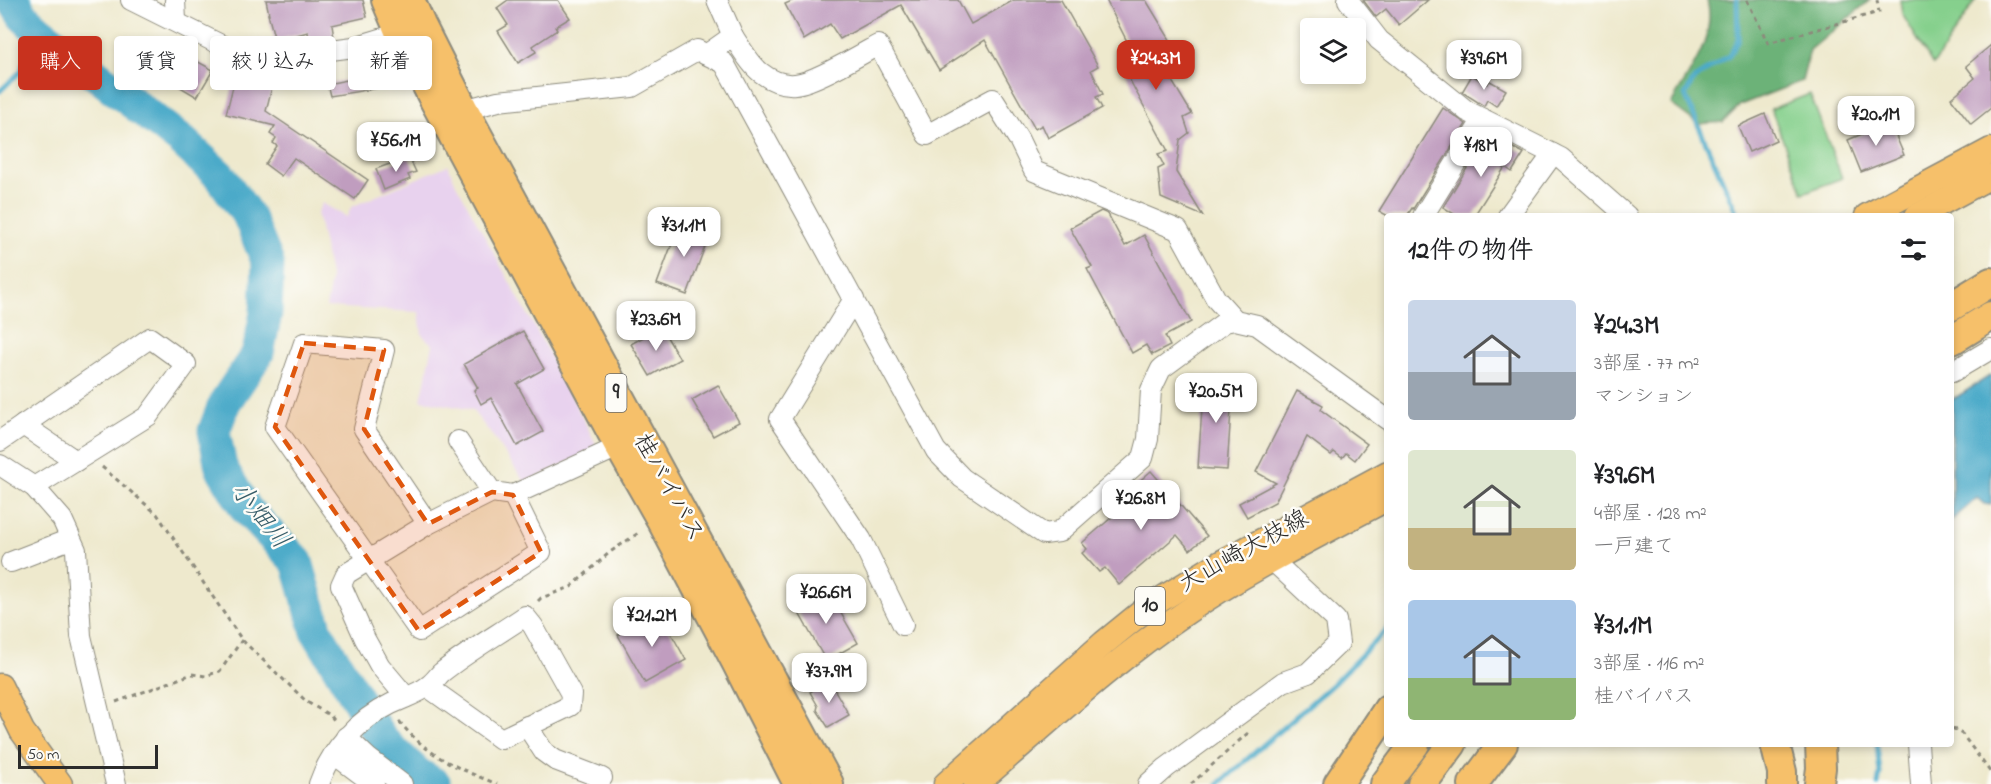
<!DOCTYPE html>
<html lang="ja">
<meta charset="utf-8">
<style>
body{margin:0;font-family:"Indie Flower","Klee One",sans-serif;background:#f2f2f2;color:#202124;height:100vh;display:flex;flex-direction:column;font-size:22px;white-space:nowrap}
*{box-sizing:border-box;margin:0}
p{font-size:20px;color:#757577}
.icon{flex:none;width:33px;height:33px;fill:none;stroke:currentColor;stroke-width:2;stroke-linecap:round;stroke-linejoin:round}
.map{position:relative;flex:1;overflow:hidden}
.panel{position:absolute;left:1384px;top:213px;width:570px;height:534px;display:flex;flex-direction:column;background:#fff;border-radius:6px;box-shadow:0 3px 9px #0003}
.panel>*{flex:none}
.top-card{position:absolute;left:18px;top:36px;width:570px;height:54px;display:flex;gap:12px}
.tools{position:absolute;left:1300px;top:18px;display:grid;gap:12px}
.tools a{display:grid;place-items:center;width:66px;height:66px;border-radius:6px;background:#fff;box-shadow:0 3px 9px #0003;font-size:30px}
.scale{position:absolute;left:18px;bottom:15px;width:140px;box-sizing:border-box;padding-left:6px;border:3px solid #2b2b2b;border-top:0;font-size:16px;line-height:21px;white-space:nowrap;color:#2b2b2b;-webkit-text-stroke:4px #fdfcf7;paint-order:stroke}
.price{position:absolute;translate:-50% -51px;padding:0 14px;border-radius:12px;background:#fff;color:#222;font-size:20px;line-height:39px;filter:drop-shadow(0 2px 3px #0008)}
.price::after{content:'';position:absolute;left:50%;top:36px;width:18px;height:14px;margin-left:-9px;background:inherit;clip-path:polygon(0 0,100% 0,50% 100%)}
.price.selected{background:#c8321e;color:#fff}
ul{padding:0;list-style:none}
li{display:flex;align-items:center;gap:18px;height:150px;padding:0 24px}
li span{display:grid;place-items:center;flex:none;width:168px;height:120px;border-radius:6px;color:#555}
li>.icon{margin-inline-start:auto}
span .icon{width:72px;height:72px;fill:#fffc;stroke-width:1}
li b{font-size:26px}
h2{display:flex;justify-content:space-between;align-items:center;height:72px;padding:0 24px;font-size:26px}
.pill{padding:0 21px;border-radius:6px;background:#fff;box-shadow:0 3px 9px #0003;font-size:21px;line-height:54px}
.pill.selected{background:#c8321e;color:#fff}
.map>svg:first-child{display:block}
</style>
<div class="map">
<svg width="1991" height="784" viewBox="0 0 1991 784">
<rect width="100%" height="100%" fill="#fdfcf7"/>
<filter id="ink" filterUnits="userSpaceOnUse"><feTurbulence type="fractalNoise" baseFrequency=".0167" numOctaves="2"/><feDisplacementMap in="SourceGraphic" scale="12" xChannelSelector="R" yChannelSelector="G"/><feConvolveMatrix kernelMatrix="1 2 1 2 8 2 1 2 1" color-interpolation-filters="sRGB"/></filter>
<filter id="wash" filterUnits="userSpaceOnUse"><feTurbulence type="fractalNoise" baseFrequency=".008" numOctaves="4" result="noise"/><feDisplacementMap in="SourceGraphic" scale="24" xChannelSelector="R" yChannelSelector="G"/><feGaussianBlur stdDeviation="1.35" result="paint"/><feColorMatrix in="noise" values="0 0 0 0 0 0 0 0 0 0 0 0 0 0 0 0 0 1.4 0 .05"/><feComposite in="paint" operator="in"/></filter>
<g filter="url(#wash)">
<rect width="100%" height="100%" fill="#eee9cd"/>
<path fill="#e8d2ee" d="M 448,165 L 456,184 L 556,366 L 598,448 L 525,483 L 495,439 L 472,410 L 421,400 L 433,345 L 422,335 L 419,312 L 326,307 L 331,280 L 317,213 L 322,203 L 347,217 L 351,207 Z"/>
<g fill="#86d08d" stroke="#587e5c" stroke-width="1.5">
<path d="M 1900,0 L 1976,0 L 1933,65 L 1902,14 Z"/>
<path d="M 1810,94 L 1842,178 L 1803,193 L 1771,109 Z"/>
</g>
<path fill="#6cb278" stroke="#4c6e52" stroke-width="1.5" d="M 1707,0 L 1870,0 L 1810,50 L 1802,81 L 1740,105 L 1723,122 L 1698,124 L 1671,104 C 1689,72 1717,38 1707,0 Z"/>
<path fill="#4baac9" stroke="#3b6a7a" stroke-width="1.5" d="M 1991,375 L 1991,505 L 1984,504 L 1977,498 L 1952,520 L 1952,400 Z"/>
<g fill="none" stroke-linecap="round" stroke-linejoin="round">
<g stroke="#4baac9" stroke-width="5">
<path d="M 1737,0 L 1738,39 L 1729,56 L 1694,79 L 1685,95 L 1738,216"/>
<path d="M 0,91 L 21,71 L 30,45 L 38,30"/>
<path d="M 1877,744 L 1880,773 L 1878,784"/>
<path d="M 1219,784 L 1335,682 L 1388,628"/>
</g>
<path stroke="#4baac9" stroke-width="33" d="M 13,0 L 23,16 L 38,30 L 182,141 L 220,176 L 249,217 L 268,263 L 266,313 L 258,353 L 225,402 L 214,431 L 221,467 L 246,509 L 297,562 L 317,632 L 382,740 L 418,774 L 435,784"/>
</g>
<g id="blocks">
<g fill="#c09dbf">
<path d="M 266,0 L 363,0 L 367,17 L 332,25 L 334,38 L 309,41 L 308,32 L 275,41 L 268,14 L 269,14 Z"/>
<path d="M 508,0 L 558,0 L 570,18 L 555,27 L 557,30 L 533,46 L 536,52 L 518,63 L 498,31 L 508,25 L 497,8 Z"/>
<path d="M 794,0 L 958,0 L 971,24 L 1014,0 L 1061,0 L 1098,66 L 1091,70 L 1103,94 L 1096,97 L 1102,108 L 1048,138 L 1042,125 L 1035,129 L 985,40 L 939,70 L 901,5 L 840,39 L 830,24 L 804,40 L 785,4 Z"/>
<path d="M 1106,0 L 1146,0 L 1175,48 L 1158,58 L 1192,114 L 1184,118 L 1189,133 L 1180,140 L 1176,172 L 1203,216 L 1161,198 L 1158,169 L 1164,166 L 1158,154 L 1168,151 L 1126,73 L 1139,65 Z"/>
<path d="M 1363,0 L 1428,0 L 1399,25 L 1386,9 L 1376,17 Z"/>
<path d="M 1991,45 L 1991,108 L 1971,124 L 1951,98 L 1975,78 L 1966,66 Z"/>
<path d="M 388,49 L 395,63 L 398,85 L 330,96 L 327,84 L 357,78 L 352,59 Z"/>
<path d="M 191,58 L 213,70 L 197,97 L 177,85 Z"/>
<path d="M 239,63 L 276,71 L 266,111 L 368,180 L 355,199 L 294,158 L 281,176 L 265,164 L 277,146 L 273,143 L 276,138 L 270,134 L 275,126 L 226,114 Z"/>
<path d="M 1472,75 L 1487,84 L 1490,81 L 1506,90 L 1496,106 L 1487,100 L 1484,106 L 1462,92 Z"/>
<path d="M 1443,108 L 1466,124 L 1413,209 L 1412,208 L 1407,216 L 1388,216 L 1379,211 Z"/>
<path d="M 1765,114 L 1776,140 L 1749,152 L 1738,126 Z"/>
<path d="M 1890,122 L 1904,155 L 1861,172 L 1848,140 Z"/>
<path d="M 1485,139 L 1501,150 L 1505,144 L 1524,153 L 1512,172 L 1505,167 L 1474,216 L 1457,216 L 1443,207 Z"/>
<path d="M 409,157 L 416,172 L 408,175 L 410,179 L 384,190 L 376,169 Z"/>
<path d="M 1101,211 L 1108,214 L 1125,246 L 1144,235 L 1191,322 L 1165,336 L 1170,346 L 1152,355 L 1146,345 L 1132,353 L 1087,269 L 1092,267 L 1070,228 Z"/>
<path d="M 680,222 L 710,233 L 687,295 L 657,284 Z"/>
<path d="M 661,327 L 680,359 L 650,376 L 631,344 Z"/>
<path d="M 523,331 L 544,369 L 517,384 L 543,432 L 517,446 L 491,398 L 481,404 L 474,390 L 478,388 L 464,364 Z"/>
<path d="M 1204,378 L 1233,380 L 1227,470 L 1198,468 Z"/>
<path d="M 718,385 L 739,422 L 713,436 L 692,400 Z"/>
<path d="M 1297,391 L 1323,405 L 1321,410 L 1367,444 L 1355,460 L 1346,453 L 1342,458 L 1334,452 L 1331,455 L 1307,437 L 1275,502 L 1247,517 L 1239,503 L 1276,483 L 1256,472 Z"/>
<path d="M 1151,471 L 1207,536 L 1190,550 L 1177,535 L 1119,585 L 1105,568 L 1099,572 L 1082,553 L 1087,549 L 1082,543 L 1141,492 L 1135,485 Z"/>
<path d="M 827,589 L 858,643 L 826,661 L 795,606 Z"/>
<path d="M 659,612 L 686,660 L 645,683 L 618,635 Z"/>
<path d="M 829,680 L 849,715 L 828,727 L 817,710 L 818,706 L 810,692 Z"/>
</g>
</g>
</g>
<g filter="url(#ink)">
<use href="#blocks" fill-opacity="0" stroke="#8c8a7c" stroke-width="1.5"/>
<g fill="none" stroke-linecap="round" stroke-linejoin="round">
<defs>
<g id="minor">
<path d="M 131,0 L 233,51 L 292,55 L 354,47 L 410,30"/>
<path d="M 175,0 L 176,21"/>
<path d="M 1348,0 L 1379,40 L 1467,111 L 1561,158 L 1627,216"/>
<path d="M 733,36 C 741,48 749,63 760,72 C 770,80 783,85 795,84 C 813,83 860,55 878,45 L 927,135 L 993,99 L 1019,140 L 1034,171 L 1178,230 L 1216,299 L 1235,320"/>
<path d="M 706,55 L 733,36 L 717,0"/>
<path d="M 455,114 L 464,110 L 498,101 L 632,87 L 697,50 L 724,63 L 936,451 L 962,478 L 1044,534 L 1059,532 L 1143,458 L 1148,439 L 1151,390 L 1161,369 L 1225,322 L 1235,320 L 1257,325 L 1388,420"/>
<path d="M 1423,216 L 1483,119"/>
<path d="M 1508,216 L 1553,154"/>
<path d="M 854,299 L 780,419 L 861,539 L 903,625"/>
<path d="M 1952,372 L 1991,349"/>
<path d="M 23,425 L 76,461"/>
<path d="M 0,441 L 150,338 L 186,364 L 148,416 L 34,487"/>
<path d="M 458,441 L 492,492"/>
<path d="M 0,465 L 34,487 L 62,519 L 76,550 L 81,636 L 116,784"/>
<path d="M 428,524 L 364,429 L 384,350 L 304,343 L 275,427 L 419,631 L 541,552 L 513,495"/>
<path d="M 11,562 L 70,539"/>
<path d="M 406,697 L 380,666 L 365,639 L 341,585 L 346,574 L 428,524 L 492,492 L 513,495 L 629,442"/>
<path d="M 527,726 L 544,752 L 555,760 L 602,778"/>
<path d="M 346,737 L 368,758 L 402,784"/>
<path d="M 1918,744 L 1921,784"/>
<path d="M 334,754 L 374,784"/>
<path d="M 319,784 C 331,749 358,720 391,704 C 403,698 418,694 428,686 C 433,683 437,677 441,673 C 467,652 497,635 525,616 L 533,626 L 571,694 L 570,706 L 501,739 L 428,687"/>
<path d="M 1148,784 L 1166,768 L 1283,682 L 1308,673 L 1339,643 L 1336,620 L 1272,560"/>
</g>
<g id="major">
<path d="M 1867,216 L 1991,150"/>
<path d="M 1917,216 L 1991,176"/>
<path d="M 0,686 L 22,731 L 60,784"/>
<path d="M 946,784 L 1104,643 L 1147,608 L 1217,565 L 1388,473"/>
<path d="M 976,784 C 1044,726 1111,663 1185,613 C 1249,569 1319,535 1388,498"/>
</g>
<g id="highway">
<path d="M 386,0 L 400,33 L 434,100 L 619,446 L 660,518 L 736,662 L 798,784"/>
<path d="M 410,0 L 421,25 L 464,110 L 829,784"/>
<path d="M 1952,306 L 1991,282"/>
<path d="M 1952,340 L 1991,316"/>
<path d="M 1775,744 L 1782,772 L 1782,784"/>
<path d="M 1338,784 L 1388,709"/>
<path d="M 1385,784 L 1415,744"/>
<path d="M 1422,784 L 1452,744"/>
<path d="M 1473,784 L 1503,744"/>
<path d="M 1819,784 L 1821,768 L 1820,744"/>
</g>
</defs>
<use href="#minor" stroke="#8c8a7c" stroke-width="22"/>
<use href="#major" stroke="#8c8a7c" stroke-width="27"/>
<use href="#highway" stroke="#8c8a7c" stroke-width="32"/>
<g stroke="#8c8a7c" stroke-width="3" stroke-dasharray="4.5 4.5" stroke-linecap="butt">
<path d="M 1747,0 L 1768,43 L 1879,12 L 1877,0"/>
<path d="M 102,467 L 157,514 L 242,640 L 307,702 L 331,716 L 336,723"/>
<path d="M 538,601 L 541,598 L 571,587 L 610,552 L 640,532"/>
<path d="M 116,702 L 192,674 L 206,676 L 220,671 L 242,640"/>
<path d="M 399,721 C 427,756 457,768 497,784"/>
<path d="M 1952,728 L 1962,734 L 1991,773"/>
<path d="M 1191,784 L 1248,733"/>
</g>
<use href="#minor" stroke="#fff" stroke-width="20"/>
<use href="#major" stroke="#f6c06b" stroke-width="24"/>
<use href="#highway" stroke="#f6c06b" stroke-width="28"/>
</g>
</g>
<path fill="#df570e" fill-opacity="0.2" stroke="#df570e" stroke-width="4.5" stroke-dasharray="12 8" stroke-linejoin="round" d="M 304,343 L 384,350 L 364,429 L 428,524 L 492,492 L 513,495 L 541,552 L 419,631 L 275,427 Z"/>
<g text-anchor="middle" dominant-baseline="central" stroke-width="5" stroke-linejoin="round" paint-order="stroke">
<g fill="#fdfcf7" stroke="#6a6a68" stroke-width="1.5">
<rect x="605.5" y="374" width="21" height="38" rx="4.5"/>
<rect x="1135" y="587" width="30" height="38" rx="4.5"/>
</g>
<g font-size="22" font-weight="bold" fill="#2b2b2b">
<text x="616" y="393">9</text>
<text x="1150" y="606">10</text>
</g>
<g font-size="24" fill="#2b2b2b" stroke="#fdfcf7">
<text transform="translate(668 488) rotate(61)">桂バイパス</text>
<text transform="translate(1244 552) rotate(-29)">大山崎大枝線</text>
</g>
<g font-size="26" font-style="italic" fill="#385e6a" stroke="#fdfcf7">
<text transform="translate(259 516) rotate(51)">小畑川</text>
</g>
</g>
</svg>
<div class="tools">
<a><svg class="icon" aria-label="layers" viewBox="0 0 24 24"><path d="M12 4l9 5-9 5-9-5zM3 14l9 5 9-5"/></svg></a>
</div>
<div class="scale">50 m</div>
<b class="price selected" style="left:1156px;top:91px">¥24.3M</b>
<b class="price" style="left:1484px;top:91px">¥39.6M</b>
<b class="price" style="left:1876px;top:147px">¥20.1M</b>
<b class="price" style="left:396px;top:173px">¥56.1M</b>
<b class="price" style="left:1481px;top:178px">¥18M</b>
<b class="price" style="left:684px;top:258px">¥31.1M</b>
<b class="price" style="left:656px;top:352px">¥23.6M</b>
<b class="price" style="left:1216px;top:424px">¥20.5M</b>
<b class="price" style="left:1141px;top:531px">¥26.8M</b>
<b class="price" style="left:826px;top:625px">¥26.6M</b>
<b class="price" style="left:652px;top:648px">¥21.2M</b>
<b class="price" style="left:829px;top:704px">¥37.9M</b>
<div class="top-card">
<a class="pill selected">購入</a>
<a class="pill">賃貸</a>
<a class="pill">絞り込み</a>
<a class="pill">新着</a>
</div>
<section class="panel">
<h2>12件の物件<svg class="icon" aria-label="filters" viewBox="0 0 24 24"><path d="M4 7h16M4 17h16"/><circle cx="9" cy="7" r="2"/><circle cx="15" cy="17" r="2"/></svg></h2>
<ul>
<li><span style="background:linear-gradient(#c9d6e8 60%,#9aa5b1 0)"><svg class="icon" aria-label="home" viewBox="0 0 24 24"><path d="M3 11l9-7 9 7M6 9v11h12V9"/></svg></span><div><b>¥24.3M</b><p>3部屋 · 77 m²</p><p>マンション</p></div></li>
<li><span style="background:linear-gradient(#dfe7d0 65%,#c2b280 0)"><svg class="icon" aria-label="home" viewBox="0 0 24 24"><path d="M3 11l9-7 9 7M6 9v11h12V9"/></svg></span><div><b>¥39.6M</b><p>4部屋 · 128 m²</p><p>一戸建て</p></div></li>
<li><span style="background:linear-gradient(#a9c7e8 65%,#8fb573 0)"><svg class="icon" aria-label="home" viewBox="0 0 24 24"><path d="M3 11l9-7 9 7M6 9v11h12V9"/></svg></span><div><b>¥31.1M</b><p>3部屋 · 116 m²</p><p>桂バイパス</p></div></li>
</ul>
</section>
</div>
